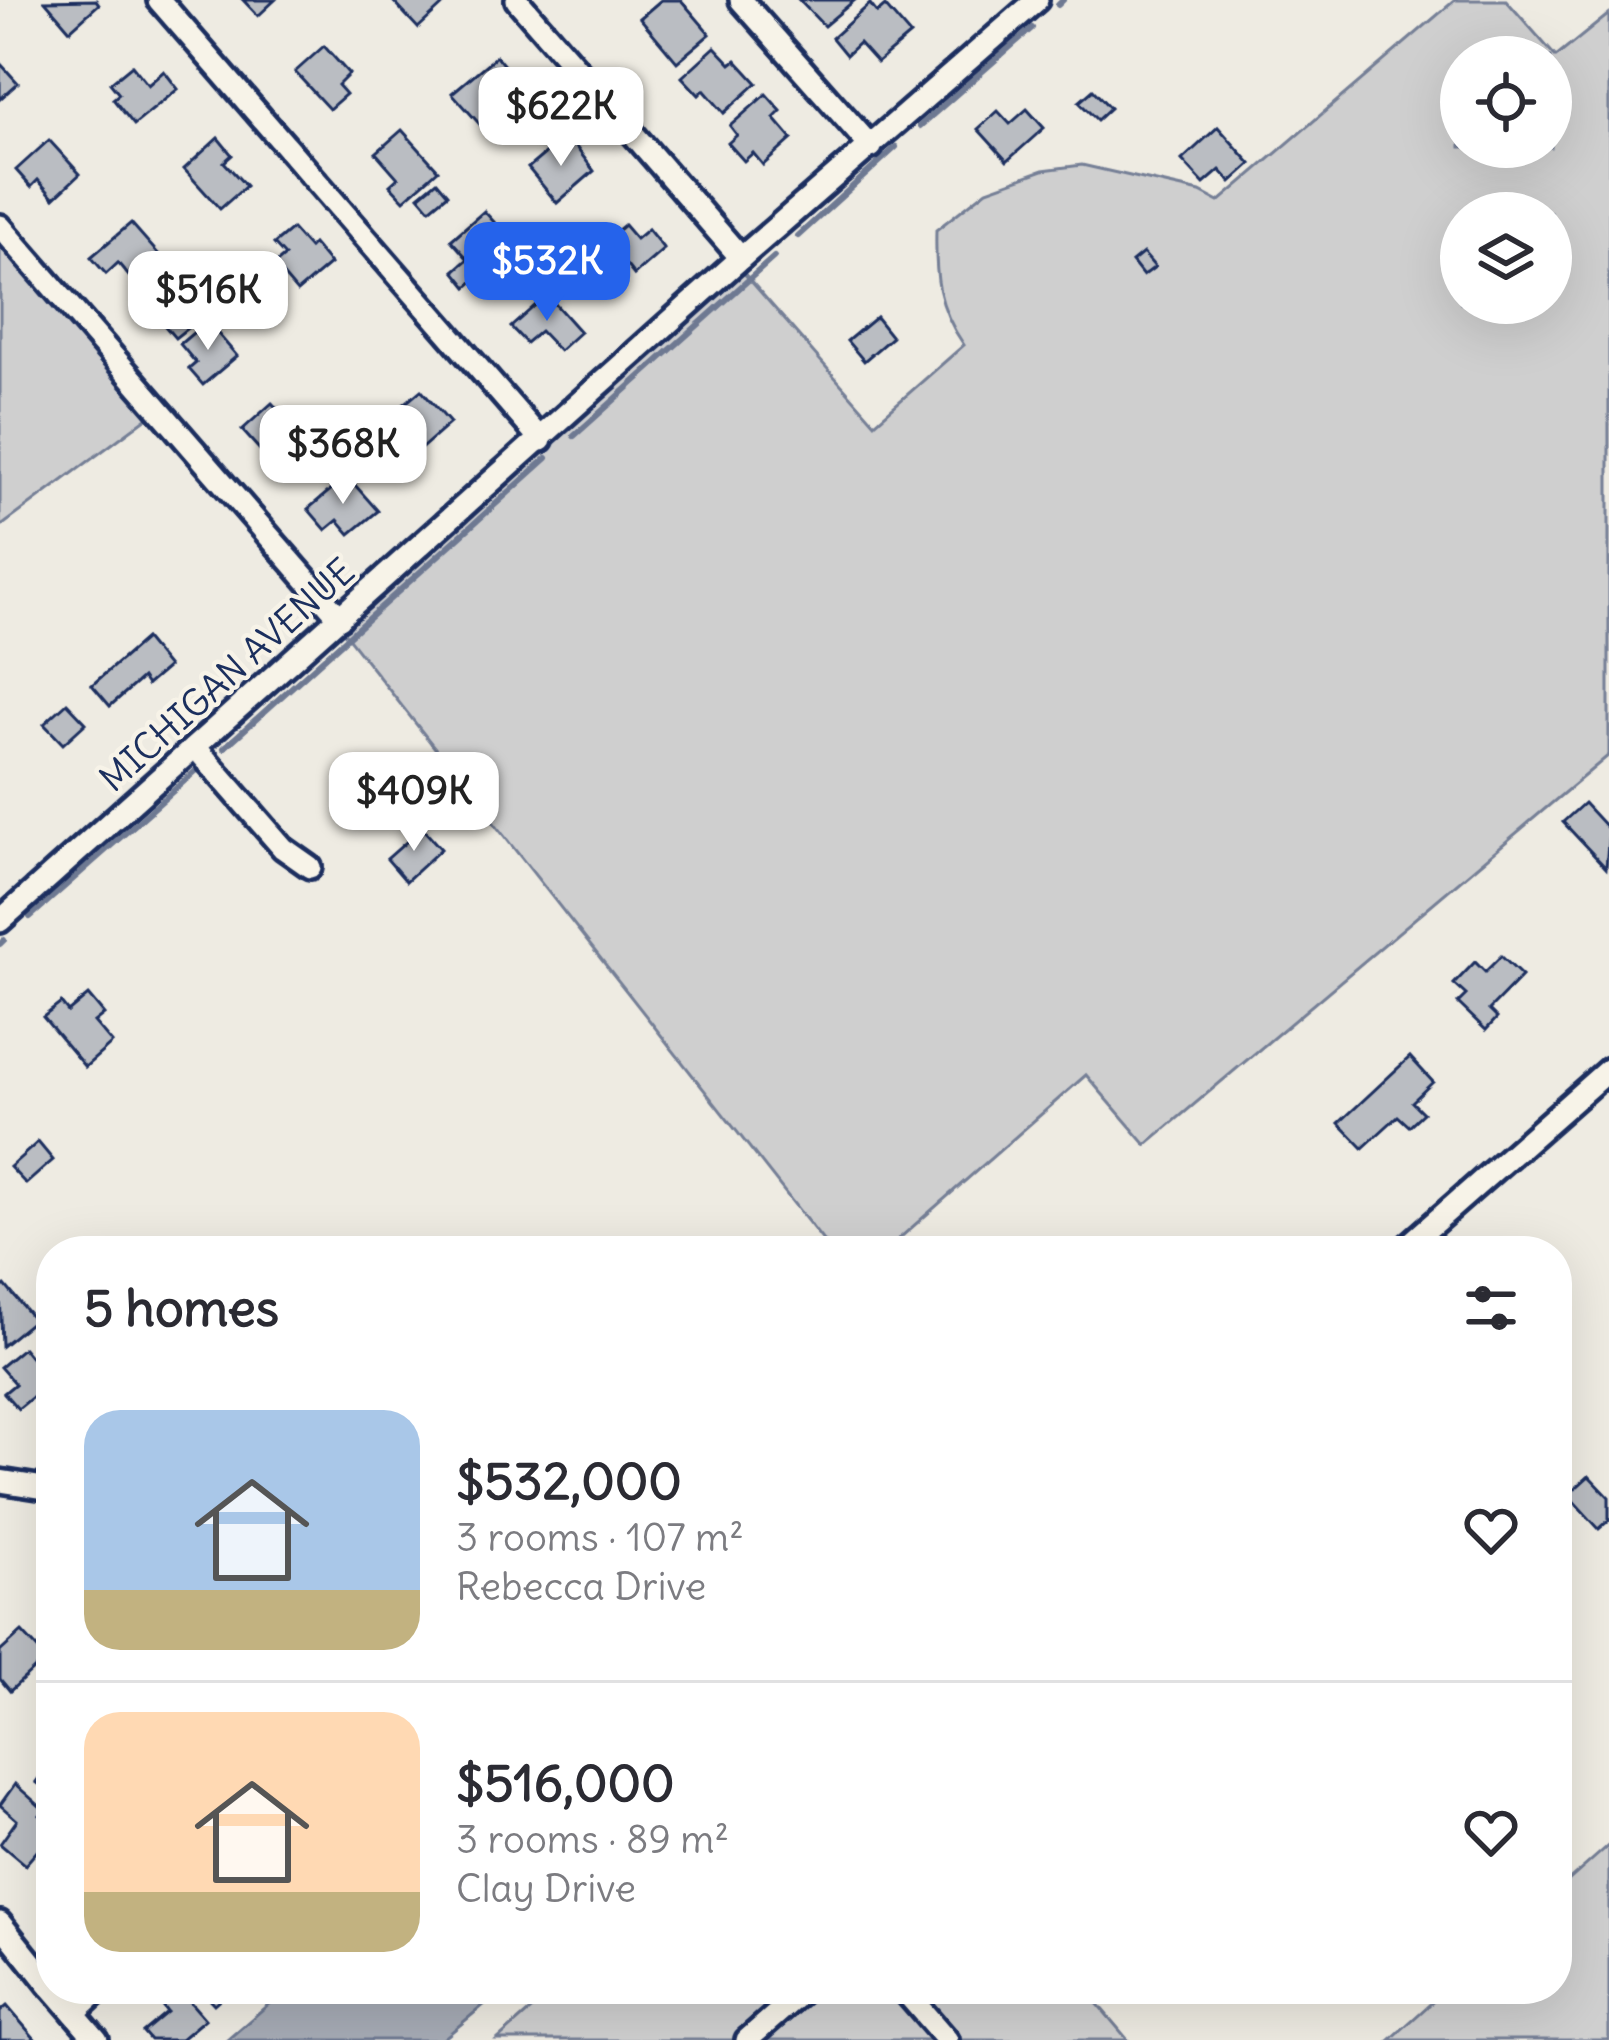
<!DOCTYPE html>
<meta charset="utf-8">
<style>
body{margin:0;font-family:Delius,sans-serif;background:#f7f7f7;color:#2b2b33;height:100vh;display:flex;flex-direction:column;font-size:45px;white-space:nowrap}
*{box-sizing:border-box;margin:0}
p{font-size:39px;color:#7c7c81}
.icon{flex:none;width:66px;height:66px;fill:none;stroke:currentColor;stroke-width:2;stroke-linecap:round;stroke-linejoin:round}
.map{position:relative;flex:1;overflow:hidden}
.side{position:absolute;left:36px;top:1236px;width:1536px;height:768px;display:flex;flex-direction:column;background:#fff;border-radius:48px;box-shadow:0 12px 48px #0002}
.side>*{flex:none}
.tools{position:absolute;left:1440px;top:36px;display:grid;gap:24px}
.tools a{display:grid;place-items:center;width:132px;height:132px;border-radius:50%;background:#fff;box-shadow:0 12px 48px #0002;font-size:60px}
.price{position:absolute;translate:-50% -102px;padding:0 27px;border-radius:24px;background:#fff;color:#222;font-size:39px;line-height:78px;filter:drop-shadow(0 3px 6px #0008)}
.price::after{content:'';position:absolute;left:50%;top:72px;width:36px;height:27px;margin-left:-18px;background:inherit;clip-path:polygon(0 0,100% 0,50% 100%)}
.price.on{background:#2563eb;color:#fff}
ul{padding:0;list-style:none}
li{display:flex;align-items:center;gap:36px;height:300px;padding:0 48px}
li+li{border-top:3px solid #e1e1e2}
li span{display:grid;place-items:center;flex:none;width:336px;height:240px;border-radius:36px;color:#555}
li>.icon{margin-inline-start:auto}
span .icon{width:144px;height:144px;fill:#fffc;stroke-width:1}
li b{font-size:51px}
h2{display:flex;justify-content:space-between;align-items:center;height:144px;padding:0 48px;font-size:51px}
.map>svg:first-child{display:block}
</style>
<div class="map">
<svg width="1609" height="2040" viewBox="0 0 1609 2040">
<rect width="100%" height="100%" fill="#eeebe2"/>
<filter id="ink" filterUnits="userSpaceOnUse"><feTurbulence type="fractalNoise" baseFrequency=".00833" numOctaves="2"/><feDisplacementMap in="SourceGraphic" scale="24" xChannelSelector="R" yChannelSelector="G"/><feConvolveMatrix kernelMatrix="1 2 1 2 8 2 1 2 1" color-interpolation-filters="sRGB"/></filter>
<g filter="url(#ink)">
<g fill="#cfcfcf" stroke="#757f96" stroke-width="3" fill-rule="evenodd">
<path d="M 1455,0 L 1506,0 L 1556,57 L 1609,14 L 1609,755 L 1146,1145 L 1086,1075 L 885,1251 L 831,1251 L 342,630 L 742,271 L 875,423 L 964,345 C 937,306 935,276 936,230 L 987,190 L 1043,170 L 1082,165 L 1200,192 L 1219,202 ZM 1461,57 L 1551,57 L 1551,147 L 1461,147 ZM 1461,213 L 1551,213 L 1551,303 L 1461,303 Z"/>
<path d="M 0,241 L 151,415 L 0,527 Z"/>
<path d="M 1609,1845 L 1609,2040 L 1390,2040 L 1447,1989 L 1557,1989 L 1557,1891 Z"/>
<path d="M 555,1989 L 1085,1989 L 1128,2040 L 497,2040 Z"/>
</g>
<path fill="#a6abb5" stroke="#6e7992" stroke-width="3" d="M 286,1989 L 503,1989 L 442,2040 L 227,2040 Z"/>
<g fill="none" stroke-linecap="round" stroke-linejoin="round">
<g stroke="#6e7992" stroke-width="6">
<path d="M 1058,5 L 1063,0"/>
<path d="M 920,126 L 1032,28"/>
<path d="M 798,236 L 896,147"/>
<path d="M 574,436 L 774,257"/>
<path d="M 224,748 L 547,458"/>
<path d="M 30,917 L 198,769"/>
<path d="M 0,944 L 4,940"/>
</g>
</g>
<g fill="#babdc2" stroke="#1b2f5e" stroke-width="3">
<path d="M 96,0 L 99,4 L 70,30 L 45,1 Z"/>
<path d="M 243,0 L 275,0 L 258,16 Z"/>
<path d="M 392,0 L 444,0 L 446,2 L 418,28 Z"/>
<path d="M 661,0 L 681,0 L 710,34 L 677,62 L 640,18 Z"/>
<path d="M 799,0 L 855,0 L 824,26 Z"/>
<path d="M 870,4 L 877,13 L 885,6 L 910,35 L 877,63 L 859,43 L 846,55 L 832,38 Z"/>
<path d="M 324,46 L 349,74 L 338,85 L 346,94 L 329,109 L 295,72 Z"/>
<path d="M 715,47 L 731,64 L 736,60 L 757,83 L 724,113 L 704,90 L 699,95 L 682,77 Z"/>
<path d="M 496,56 L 512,75 L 500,84 L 514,101 L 483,128 L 452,93 Z"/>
<path d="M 0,63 L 18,83 L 0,99 Z"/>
<path d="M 132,65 L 148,85 L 164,71 L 178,89 L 134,125 L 113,99 L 119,94 L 110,83 Z"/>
<path d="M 1093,90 L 1110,108 L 1097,120 L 1079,102 Z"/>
<path d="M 766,94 L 781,111 L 774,118 L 792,139 L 763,165 L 753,153 L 744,161 L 728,143 L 737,135 L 730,126 Z"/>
<path d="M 1027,109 L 1044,128 L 1007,161 L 978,129 L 998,111 L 1010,124 Z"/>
<path d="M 1218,127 L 1251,164 L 1231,182 L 1220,170 L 1204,184 L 1182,160 Z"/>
<path d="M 402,130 L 438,170 L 404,200 L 390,185 L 398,178 L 376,153 Z"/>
<path d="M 567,135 L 594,171 L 557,203 L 528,168 Z"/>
<path d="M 218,138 L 232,155 L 224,162 L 246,186 L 220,209 L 184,169 Z"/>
<path d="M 49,140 L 80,174 L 54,198 L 38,180 L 31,187 L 16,170 Z"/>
<path d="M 437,181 L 448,194 L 430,209 L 419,196 Z"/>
<path d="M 484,211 L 515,245 L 467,287 L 454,271 L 468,259 L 451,240 Z"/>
<path d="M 131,223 L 161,257 L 133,281 L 118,263 L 106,274 L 91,257 Z"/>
<path d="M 624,225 L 636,239 L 648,229 L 664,249 L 634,275 L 627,266 L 605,285 L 583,259 Z"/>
<path d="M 292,229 L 309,248 L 313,244 L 330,264 L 297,292 L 274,265 L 285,256 L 274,244 Z"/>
<path d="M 584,232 L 591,241 L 567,260 L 560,252 Z"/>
<path d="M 1143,253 L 1155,267 L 1143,276 L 1132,262 Z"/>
<path d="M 547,295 L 580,332 L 559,351 L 540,331 L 526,343 L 511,327 Z"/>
<path d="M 189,304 L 200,318 L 175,338 L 164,325 Z"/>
<path d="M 876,317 L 892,337 L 864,361 L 847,341 Z"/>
<path d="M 207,321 L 237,356 L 203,385 L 189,369 L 196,363 L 180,344 Z"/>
<path d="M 421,390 L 450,423 L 415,454 L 396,433 L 412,418 L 402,406 Z"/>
<path d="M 272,403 L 303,437 L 283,455 L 270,440 L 260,450 L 242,430 Z"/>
<path d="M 347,476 L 378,511 L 350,534 L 338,520 L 326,530 L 308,509 Z"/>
<path d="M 145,639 L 168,667 L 147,685 L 142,678 L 110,706 L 92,685 Z"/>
<path d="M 67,703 L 86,723 L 63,744 L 44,724 Z"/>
<path d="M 1584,803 L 1609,830 L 1606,868 L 1563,822 Z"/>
<path d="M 422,828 L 441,849 L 406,881 L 387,859 Z"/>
<path d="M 1501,956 L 1522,976 L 1489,1010 L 1497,1018 L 1486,1030 L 1458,1003 L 1466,995 L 1454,984 L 1475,962 L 1485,972 Z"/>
<path d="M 88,995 L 104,1014 L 94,1022 L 112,1043 L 85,1067 L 43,1017 L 61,1003 L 68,1012 Z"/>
<path d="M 1410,1057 L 1433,1082 L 1412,1102 L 1423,1113 L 1409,1126 L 1398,1116 L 1363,1148 L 1339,1123 Z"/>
<path d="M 38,1142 L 53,1160 L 26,1184 L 10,1167 Z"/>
<path d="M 5,1285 L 34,1320 L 2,1346 L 0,1289 Z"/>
<path d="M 23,1348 L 51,1382 L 18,1409 L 4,1393 L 15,1384 L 0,1367 Z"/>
<path d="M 1589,1476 L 1609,1497 L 1609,1520 L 1599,1529 L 1568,1495 Z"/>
<path d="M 22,1632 L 46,1658 L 10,1691 L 0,1679 L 0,1652 Z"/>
<path d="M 51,1762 L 51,1793 L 36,1782 Z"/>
<path d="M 15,1784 L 44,1810 L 40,1815 L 51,1824 L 51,1835 L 25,1865 L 0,1844 L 17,1820 L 0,1805 Z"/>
<path d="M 167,1989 L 179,1989 L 205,2019 L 180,2040 L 150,2040 L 143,2032 L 167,2012 L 156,1998 Z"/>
<path d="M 200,1989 L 231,1989 L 214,2004 Z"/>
<path d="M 7,2006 L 36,2040 L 0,2040 L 0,2012 Z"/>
</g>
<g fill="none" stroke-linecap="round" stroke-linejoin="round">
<defs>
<g id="minor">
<path d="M 159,0 L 541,440"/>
<path d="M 517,0 L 741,258"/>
<path d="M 741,0 L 871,147"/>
<path d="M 0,226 L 340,618"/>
<path d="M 195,747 L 283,848 L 310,867"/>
<path d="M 0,921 L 741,258 L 1037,0"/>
<path d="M 1402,1251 L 1609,1069"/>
<path d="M 0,1481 L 51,1489"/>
<path d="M 0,1923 L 51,1987"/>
<path d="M 53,1989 L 97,2040"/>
<path d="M 903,1989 L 947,2040"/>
<path d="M 74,2013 L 100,1989"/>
<path d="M 747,2040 L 805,1989"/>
</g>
</defs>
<use href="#minor" stroke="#1b2f5e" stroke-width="30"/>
<use href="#minor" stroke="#f7f3e8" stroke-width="21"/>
</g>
</g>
<g text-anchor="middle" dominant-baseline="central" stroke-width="9" stroke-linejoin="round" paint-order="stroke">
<g font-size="36" fill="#1b2f5e" stroke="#f7f3e8">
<text transform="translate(227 675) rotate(-42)">MICHIGAN AVENUE</text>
</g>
</g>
</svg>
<div class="tools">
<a><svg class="icon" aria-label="locate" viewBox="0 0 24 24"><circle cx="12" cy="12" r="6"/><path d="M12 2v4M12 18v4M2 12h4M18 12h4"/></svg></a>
<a><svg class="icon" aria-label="layers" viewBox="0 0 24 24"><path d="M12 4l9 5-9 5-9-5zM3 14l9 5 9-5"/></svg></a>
</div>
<b class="price" style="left:561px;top:169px">$622K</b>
<b class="price on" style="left:547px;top:324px">$532K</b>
<b class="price" style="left:208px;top:353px">$516K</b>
<b class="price" style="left:343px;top:507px">$368K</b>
<b class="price" style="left:414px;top:854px">$409K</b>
<section class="side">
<h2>5 homes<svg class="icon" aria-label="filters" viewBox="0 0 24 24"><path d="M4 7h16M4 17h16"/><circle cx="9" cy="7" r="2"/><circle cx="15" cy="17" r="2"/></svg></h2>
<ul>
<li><span style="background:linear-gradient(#a9c7e8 75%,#c2b280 0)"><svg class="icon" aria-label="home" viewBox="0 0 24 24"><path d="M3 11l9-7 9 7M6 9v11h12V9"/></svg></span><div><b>$532,000</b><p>3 rooms · 107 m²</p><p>Rebecca Drive</p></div><svg class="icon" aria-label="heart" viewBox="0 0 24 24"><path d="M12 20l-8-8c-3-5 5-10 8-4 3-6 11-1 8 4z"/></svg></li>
<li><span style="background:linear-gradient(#ffd9b3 75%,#c2b280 0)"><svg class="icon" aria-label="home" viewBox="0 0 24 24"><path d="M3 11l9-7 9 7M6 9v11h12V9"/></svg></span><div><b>$516,000</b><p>3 rooms · 89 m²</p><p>Clay Drive</p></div><svg class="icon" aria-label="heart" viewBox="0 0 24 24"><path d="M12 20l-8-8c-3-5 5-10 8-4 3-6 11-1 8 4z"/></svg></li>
</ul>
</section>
</div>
